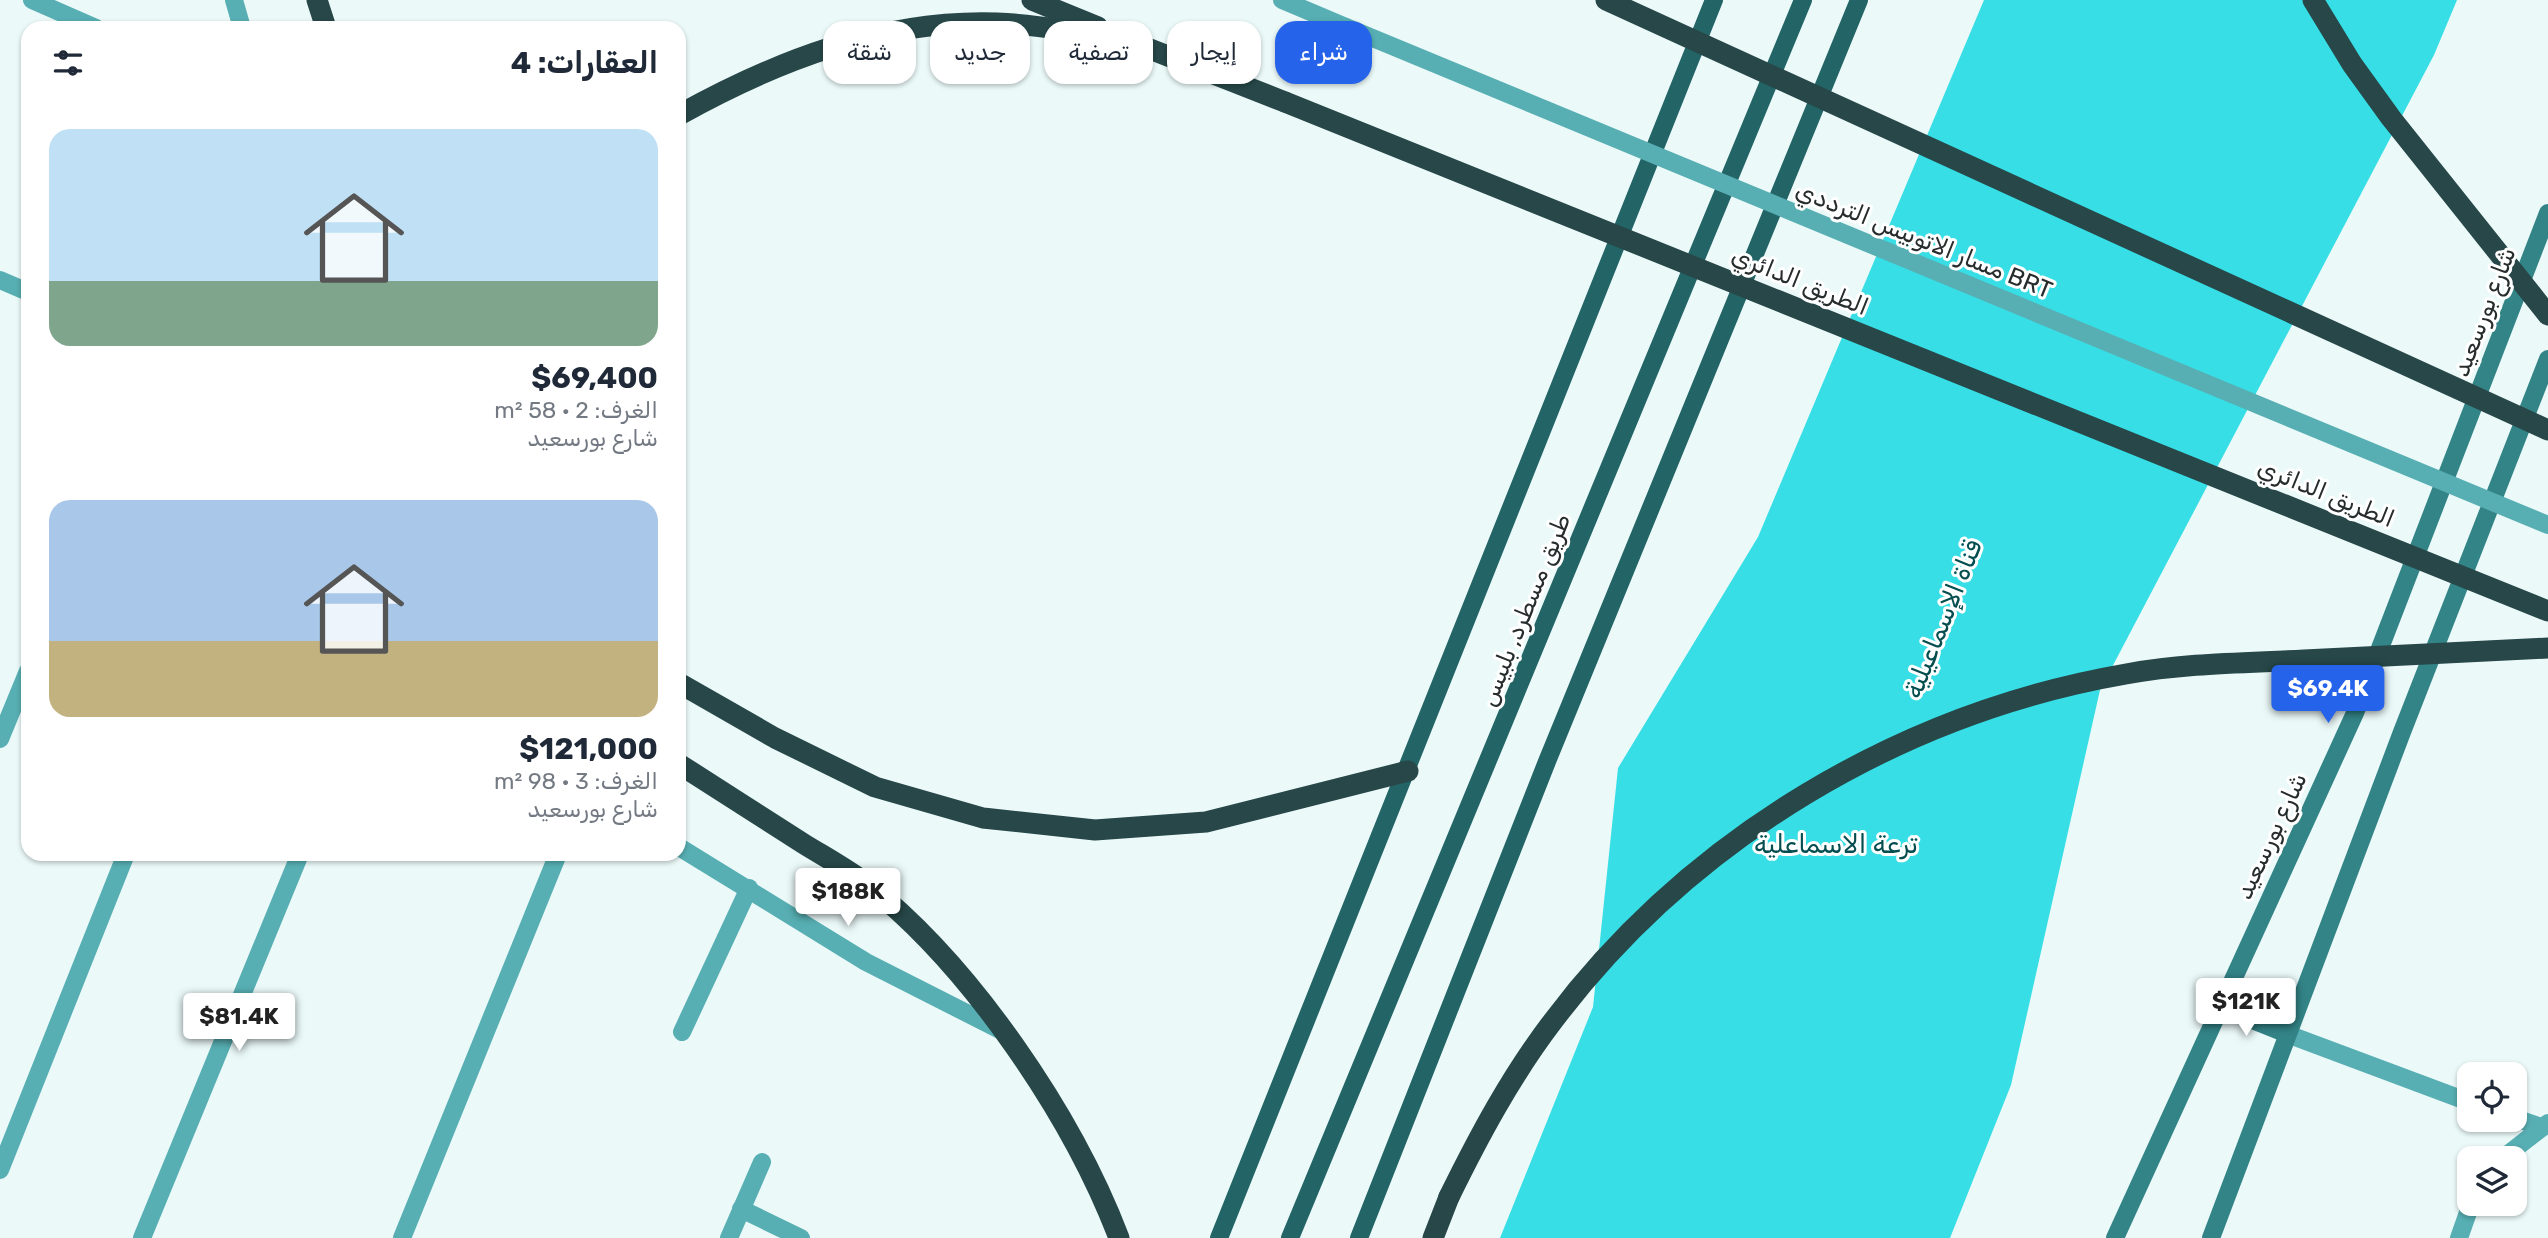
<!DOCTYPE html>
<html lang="ar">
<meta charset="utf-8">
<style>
body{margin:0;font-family:Rubik,"Noto Sans Arabic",sans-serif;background:#f6f6f7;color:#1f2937;direction:rtl;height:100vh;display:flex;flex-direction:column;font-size:26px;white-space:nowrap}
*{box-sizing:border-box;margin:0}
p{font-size:23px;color:#747a83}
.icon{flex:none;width:38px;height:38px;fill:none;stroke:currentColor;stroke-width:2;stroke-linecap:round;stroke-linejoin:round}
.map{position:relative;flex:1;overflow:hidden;direction:ltr}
.sheet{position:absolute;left:21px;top:21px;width:665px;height:840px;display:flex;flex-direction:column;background:#fff;border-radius:21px;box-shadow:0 2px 5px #0004;direction:rtl}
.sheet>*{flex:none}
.hud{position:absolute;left:707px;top:21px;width:665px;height:63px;direction:rtl;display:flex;gap:14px}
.controls{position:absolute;left:2457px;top:1062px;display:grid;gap:14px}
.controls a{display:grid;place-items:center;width:70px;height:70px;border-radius:14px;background:#fff;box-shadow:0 2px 5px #0004;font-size:35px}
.price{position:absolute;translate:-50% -60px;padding:0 16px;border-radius:7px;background:#fff;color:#222;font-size:23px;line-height:46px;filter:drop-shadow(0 2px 4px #0008)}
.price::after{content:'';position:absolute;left:50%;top:42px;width:21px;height:16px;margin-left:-10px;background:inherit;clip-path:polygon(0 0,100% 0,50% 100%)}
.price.active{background:#2563eb;color:#fff}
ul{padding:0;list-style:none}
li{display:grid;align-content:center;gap:14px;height:371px;padding:0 28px}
li span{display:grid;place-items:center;height:217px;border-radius:21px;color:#555}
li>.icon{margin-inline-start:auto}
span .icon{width:126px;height:126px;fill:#fffc;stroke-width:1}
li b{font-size:30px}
h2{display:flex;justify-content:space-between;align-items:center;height:84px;padding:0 28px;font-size:30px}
.pill{padding:0 24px;border-radius:21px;background:#fff;box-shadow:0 2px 5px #0004;font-size:24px;line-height:63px}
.pill.active{background:#2563eb;color:#fff}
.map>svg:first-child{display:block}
</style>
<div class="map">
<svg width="2548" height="1238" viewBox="0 0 2548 1238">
<rect width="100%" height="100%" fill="#ebf9f9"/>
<path fill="#38dee5" d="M 1984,0 L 2457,0 L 2434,55 L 2100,690 L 2011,1085 L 1950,1238 L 1500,1238 L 1593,1007 L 1618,768 L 1758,537 Z"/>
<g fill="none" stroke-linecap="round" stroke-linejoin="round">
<g stroke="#57afb3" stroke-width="18">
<path d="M 1282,0 L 1346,27"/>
<path d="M 682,1032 L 749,888"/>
<path d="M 2287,1034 L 2469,1102"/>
<path d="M 2515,1118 L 2541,1127"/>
<path d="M 2503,1158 L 2548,1123"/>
<path d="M 741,1209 L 801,1238"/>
<path d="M 402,1238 L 558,854"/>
<path d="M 729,1238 L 762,1162"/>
<path d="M 2459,1238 L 2471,1204"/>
</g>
<g stroke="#57afb3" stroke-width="18">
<path d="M 32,0 L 96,28"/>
<path d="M 234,0 L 242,28"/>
<path d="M 0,280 L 28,292"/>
<path d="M 0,739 L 28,671"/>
<path d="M 679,847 L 866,962 L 1004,1032"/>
<path d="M 0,1170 L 126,854"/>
<path d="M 142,1238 L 300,854"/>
</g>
<g stroke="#338487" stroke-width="18">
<path d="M 2220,1007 L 2287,1034"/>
<path d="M 2115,1238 L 2355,713 L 2548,213"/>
<path d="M 2211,1238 L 2402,732 L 2548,359"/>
</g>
<g stroke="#236466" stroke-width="18">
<path d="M 1219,1238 L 1714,0"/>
<path d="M 1290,1238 L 1803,0"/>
<path d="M 1359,1238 L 1548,759 L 1859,0"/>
</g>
<g stroke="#274748" stroke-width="21">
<path d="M 317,0 L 326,28"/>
<path d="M 1032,0 L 1098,27"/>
<path d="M 1127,40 L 1285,102"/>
<path d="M 679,115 C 776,61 883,19 997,23 C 1044,25 1092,35 1138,44"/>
<path d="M 679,683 L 775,738 L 875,787 L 983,818 L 1095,830 L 1206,822 L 1408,771"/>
<path d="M 679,764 C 721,791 762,817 804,844 C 825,857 847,869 867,884 C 971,966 1072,1115 1119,1238"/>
<path d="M 1433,1238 L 1449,1197"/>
</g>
<path stroke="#57afb3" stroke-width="18" d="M 1346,27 L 2548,525"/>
<g stroke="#274748" stroke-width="21">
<path d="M 1606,0 L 2548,430"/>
<path d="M 2313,0 L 2352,64 L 2391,118 L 2548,315"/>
<path d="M 1285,102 L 2548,611"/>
<path d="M 1449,1197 C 1479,1136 1511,1076 1553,1021 C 1691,838 1901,713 2126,674 C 2185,663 2245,663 2304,660 C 2385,656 2467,652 2548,648"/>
</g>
</g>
<g text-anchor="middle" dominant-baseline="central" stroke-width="6" stroke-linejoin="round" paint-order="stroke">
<g font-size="24" fill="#272c2c" stroke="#fff">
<text transform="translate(1924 240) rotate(22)">مسار الاتوبيس الترددي BRT</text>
<text transform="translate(1800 281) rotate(22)">الطريق الدائري</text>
<text transform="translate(2484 312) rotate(-69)">شارع بورسعيد</text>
<text transform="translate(2326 493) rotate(22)">الطريق الدائري</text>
<text transform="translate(1525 610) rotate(-68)">طريق مسطرد, بلبيس</text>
<text transform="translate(2271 836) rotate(-65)">شارع بورسعيد</text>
</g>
<g font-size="26" font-style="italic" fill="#054e50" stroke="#fff">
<text transform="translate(1943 619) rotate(-68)">قناة الإسماعيلية</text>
<text x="1836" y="844">ترعة الاسماعلية</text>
</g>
</g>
</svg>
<div class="controls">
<a><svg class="icon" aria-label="locate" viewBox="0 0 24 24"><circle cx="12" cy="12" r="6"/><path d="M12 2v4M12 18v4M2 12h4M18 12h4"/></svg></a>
<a><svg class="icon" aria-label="layers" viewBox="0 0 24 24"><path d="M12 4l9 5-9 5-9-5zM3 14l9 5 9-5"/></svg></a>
</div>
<b class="price active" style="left:2328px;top:725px">$69.4K</b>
<b class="price" style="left:848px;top:928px">$188K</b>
<b class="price" style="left:2246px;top:1038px">$121K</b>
<b class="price" style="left:239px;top:1053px">$81.4K</b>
<div class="hud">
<a class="pill active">شراء</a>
<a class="pill">إيجار</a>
<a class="pill">تصفية</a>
<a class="pill">جديد</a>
<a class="pill">شقة</a>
</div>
<section class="sheet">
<h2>العقارات: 4<svg class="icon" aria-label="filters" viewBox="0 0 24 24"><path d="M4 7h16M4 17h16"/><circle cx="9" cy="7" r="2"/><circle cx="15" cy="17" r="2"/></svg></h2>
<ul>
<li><span style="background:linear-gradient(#bfe0f5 70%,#7fa58c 0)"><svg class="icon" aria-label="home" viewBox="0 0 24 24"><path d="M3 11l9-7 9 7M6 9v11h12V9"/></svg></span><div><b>$69,400</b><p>الغرف: 2 · 58 m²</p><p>شارع بورسعيد</p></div></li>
<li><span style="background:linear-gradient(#a9c7e8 65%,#c2b280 0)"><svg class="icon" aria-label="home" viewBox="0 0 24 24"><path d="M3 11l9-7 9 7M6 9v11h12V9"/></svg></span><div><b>$121,000</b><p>الغرف: 3 · 98 m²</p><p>شارع بورسعيد</p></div></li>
</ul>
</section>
</div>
